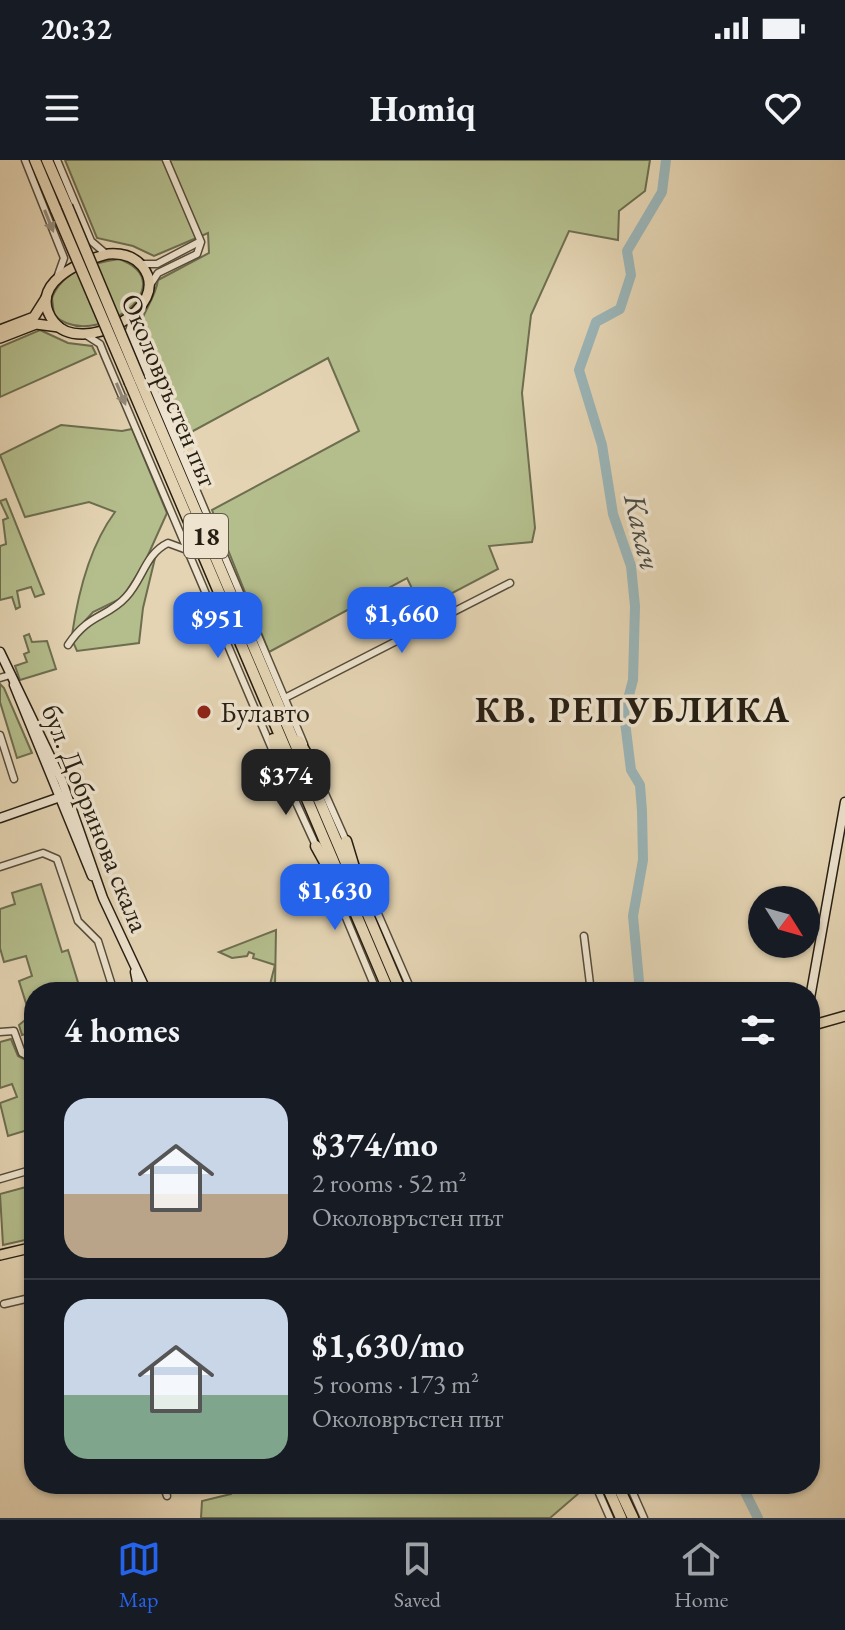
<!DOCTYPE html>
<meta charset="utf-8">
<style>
body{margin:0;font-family:"EB Garamond",serif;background:#242831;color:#f1f3f6;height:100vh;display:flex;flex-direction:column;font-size:30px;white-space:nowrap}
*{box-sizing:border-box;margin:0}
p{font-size:26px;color:#9ea1a6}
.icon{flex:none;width:44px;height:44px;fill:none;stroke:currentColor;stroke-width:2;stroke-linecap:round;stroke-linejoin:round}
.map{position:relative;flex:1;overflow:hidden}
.drawer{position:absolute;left:24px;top:822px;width:796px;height:512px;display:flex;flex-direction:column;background:#171b24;border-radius:32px;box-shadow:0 2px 6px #0004}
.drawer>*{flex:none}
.needle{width:52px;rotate:127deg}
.buttons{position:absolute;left:748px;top:726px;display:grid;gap:16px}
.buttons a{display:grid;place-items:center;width:72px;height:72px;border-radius:50%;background:#171b24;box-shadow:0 2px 6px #0004;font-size:40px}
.price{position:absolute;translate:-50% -68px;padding:0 18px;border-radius:16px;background:#2563eb;color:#fff;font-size:26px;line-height:52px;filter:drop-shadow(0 2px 4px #0008)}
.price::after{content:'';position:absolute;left:50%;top:48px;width:24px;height:18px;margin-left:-12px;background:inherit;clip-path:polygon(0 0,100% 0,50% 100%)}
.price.on{background:#222;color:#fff}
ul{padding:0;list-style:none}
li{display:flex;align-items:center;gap:24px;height:200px;padding:0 40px}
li+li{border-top:2px solid #363941}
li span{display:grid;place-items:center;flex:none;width:224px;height:160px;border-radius:24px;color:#555}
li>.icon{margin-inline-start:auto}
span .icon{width:96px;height:96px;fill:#fffc;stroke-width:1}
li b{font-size:34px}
h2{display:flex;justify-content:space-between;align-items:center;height:96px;padding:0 40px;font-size:34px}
.status{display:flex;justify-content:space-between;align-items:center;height:56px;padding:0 40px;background:#171b24;direction:ltr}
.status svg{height:22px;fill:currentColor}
header{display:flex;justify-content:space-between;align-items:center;height:104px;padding:0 40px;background:#171b24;font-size:36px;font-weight:700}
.tabs{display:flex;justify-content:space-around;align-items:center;height:112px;border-top:2px solid #363941;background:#171b24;font-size:22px;color:#9ea1a6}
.tabs a{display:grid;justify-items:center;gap:4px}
.tabs .on{color:#2563eb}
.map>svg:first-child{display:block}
</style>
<div class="status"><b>20:32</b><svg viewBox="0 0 49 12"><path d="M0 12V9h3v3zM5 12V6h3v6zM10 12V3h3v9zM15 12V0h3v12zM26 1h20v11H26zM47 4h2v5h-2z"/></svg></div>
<header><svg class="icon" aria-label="menu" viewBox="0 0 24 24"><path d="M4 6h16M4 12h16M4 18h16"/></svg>Homiq<svg class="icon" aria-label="heart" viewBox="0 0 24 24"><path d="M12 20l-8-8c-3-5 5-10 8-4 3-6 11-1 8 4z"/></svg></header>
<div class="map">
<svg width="845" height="1358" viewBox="0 0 845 1358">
<rect width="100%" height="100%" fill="#e4d4b3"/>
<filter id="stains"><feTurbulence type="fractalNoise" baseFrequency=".0025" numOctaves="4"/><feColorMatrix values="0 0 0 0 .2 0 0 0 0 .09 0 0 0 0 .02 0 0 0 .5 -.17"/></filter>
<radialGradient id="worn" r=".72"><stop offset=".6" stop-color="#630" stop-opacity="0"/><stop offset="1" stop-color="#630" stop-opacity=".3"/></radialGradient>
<g fill="#b4bd8c" stroke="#6d6e50" stroke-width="2">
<path d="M 65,0 L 650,0 L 645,31 L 619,51 L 618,80 L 569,71 L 531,155 L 522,233 L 535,368 L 532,382 L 489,386 L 498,409 L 422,449 L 407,418 L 269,492 L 212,350 L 359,271 L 328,198 L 182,277 L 138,174 C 138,158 155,141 158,120 L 209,93 L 208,73 L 154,96 L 133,86 L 97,78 Z"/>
<path d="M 119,99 C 187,124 93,193 54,155 L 52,138 C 62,111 92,103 119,99 Z"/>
<path d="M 40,170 L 68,183 L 92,186 L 96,194 L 0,237 L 0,187 Z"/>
<path d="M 61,265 L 122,271 L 132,269 L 167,353 L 144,404 L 122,438 L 93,452 L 72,475 C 78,433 89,387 115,352 L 89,342 L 25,357 L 0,295 Z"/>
<path d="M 6,339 L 44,434 L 35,437 L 31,427 L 17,431 L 20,447 L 16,449 L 12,437 L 0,440 L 0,386 L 6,384 L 3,360 L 8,358 L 0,341 Z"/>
<path d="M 156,394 L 143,448 L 139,483 L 77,491 L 73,482 L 84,468 L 126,441 Z"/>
<path d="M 29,474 L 32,482 L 47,481 L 56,509 L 20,520 L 15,506 L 27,502 L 24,494 L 29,492 L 24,476 Z"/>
<path d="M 0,524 L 4,528 L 32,593 L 17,598 L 0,542 Z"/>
<path d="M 41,724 L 62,792 L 68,790 L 81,832 L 34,832 L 34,872 L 22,875 L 19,865 L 30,856 L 19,821 L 32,816 L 26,796 L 4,802 L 0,788 L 0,749 L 15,744 L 12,733 Z"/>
<path d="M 276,770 L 275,826 L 275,832 L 268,832 L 275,805 L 253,798 L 254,794 L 249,792 L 247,796 L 232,798 L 219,792 Z"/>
<path d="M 11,879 L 18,896 L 34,904 L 34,968 L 8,976 L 0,943 L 17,937 L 12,924 L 0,928 L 0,882 Z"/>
<path d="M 26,1027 L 34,1078 L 3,1085 L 0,1034 Z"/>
<path d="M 229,1324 L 585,1324 L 586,1327 L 550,1358 L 201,1358 L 202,1341 L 231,1334 Z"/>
</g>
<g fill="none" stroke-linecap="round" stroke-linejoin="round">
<g stroke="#9ab5b8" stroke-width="10">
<path d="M 640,832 L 633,756 L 643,700 L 642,651 L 640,625 L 631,610 L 624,554 L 633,520 L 635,446 L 631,406 L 613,354 L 602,285 L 579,210 L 596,162 L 620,149 L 631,115 L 627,91 L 662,32 L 666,0"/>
<path d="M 741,1324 L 758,1358"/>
</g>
<defs>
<g id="street">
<path d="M 25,0 L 64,98 L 58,115"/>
<path d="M 57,0 L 91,81 L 105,93"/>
<path d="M 141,104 L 157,104 L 199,82"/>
<path d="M 150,125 L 158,113 L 197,94 L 201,82 L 166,0"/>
<path d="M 134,156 L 129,171 L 304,584"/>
<path d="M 86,175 L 100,184 L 104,194 L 272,589"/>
<path d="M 68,485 C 89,453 107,458 126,437 C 143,419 145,394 168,383 L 187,390"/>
<path d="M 0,518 L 10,515"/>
<path d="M 285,538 L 510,423"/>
<path d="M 0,575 L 14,619"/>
<path d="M 311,602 L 347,683"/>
<path d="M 283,614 L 317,688"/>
<path d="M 324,705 L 377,832"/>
<path d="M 0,707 L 43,693 L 57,699 L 78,761 L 98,781 L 114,832"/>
<path d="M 358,708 L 412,832"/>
<path d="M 584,776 L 591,832"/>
<path d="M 0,872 L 14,871 L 22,893 L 34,899"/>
<path d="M 0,1019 L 34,1009"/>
<path d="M 4,1144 L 34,1137"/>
<path d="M 163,1324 L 167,1336"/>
<path d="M 595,1324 L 610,1358"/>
<path d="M 629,1324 L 644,1358"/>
</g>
<g id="secondary">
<path d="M 0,492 L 62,621 L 103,738 L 147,832"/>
<path d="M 14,525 L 92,716"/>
<path d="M 0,658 L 63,636"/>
<path d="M 135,812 L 139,832"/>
<path d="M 810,838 L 845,642"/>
</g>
<g id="primary">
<path d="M 108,94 C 121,93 133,95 142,106 C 176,148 80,197 54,162 C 25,124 81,101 108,94 Z"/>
<path d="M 0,170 L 34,157 L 46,138"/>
<path d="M 0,178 L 36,164 L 59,167"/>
<path d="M 810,866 L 845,856"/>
<path d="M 0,1095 L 34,1087"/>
</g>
<g id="highway">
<path d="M 35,0 L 56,50"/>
<path d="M 47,0 L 67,46"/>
<path d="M 139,218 L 401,832"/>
<path d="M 130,223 L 389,832"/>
<path d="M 273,579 L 284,616"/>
<path d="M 299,581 L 312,604"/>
<path d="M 346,681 L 356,714"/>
<path d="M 316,686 L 327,706"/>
<path d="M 606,1324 L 621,1358"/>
<path d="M 617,1324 L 633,1358"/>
</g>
</defs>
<use href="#street" stroke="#564c3b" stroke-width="9"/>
<use href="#secondary" stroke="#261e13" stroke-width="11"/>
<use href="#primary" stroke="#261e13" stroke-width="12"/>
<use href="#highway" stroke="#261e13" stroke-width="13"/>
<use href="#street" stroke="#ede3ce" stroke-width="6"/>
<use href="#secondary" stroke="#ede3ce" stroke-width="8"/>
<use href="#primary" stroke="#e4d4b3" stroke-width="9"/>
<use href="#highway" stroke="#e4d4b3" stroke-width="10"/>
<defs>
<g id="highway-bridge">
<path d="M 67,46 L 139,218"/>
<path d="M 56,50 L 130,223"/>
</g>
</defs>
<use href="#highway-bridge" stroke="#261e13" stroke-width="13" stroke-linecap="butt"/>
<use href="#highway-bridge" stroke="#e4d4b3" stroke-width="10"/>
</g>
<defs><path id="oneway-solid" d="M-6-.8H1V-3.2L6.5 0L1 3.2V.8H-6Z" transform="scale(2)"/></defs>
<g fill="#938a7a">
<use href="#oneway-solid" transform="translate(49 61) rotate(68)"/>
<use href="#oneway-solid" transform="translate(121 234) rotate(67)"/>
</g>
<circle fill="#8f2418" stroke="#ede3ce" stroke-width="3" cx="204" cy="552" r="8"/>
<g text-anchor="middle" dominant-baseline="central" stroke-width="7" stroke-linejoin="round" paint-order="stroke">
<rect fill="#ede3ce" stroke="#62594b" stroke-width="2" x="184" y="354" width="44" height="44" rx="6"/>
<g font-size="26" font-weight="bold" fill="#261e13">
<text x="206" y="376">18</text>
</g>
<g font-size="28" fill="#261e13" stroke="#ede3ce">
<text transform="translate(170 230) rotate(67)">Околовръстен път</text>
<text transform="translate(96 658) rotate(68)">бул. Добринова скала</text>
</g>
<g font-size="28" fill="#261e13" stroke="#ede3ce" text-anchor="start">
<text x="220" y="552">Булавто</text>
</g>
<g font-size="30" font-style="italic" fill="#494b45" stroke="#ede3ce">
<text transform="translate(643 372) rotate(77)">Какач</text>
</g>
<g font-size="36" font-weight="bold" letter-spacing="2" fill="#261e13" stroke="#ede3ce">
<text x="633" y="549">КВ. РЕПУБЛИКА</text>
</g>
</g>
<rect width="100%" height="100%" filter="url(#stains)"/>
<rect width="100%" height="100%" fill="url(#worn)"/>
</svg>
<div class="buttons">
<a><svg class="needle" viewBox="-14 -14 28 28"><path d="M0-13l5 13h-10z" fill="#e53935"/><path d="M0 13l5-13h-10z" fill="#9ea1a6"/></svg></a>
</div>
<b class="price" style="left:402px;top:495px">$1,660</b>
<b class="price" style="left:218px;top:500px">$951</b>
<b class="price on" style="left:286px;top:657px">$374</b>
<b class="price" style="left:335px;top:772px">$1,630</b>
<section class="drawer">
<h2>4 homes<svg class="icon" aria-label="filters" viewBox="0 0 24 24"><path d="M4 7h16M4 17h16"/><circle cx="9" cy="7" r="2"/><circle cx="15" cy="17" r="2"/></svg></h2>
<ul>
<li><span style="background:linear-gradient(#c9d6e8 60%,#b9a48a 0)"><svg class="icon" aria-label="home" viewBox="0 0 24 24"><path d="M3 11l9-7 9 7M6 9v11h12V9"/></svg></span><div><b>$374/mo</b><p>2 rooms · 52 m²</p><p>Околовръстен път</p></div></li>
<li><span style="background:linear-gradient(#c9d6e8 60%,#7fa58c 0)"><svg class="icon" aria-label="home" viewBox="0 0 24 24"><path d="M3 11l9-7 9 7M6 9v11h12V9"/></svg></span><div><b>$1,630/mo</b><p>5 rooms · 173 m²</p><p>Околовръстен път</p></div></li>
</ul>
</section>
</div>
<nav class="tabs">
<a class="on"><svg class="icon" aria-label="map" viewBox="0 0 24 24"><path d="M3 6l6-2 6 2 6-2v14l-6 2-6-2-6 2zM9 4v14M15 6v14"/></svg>Map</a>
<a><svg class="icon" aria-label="saved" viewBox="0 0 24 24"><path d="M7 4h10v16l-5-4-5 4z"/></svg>Saved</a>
<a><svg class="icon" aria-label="home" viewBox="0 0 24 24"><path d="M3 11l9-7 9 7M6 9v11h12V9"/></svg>Home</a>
</nav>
